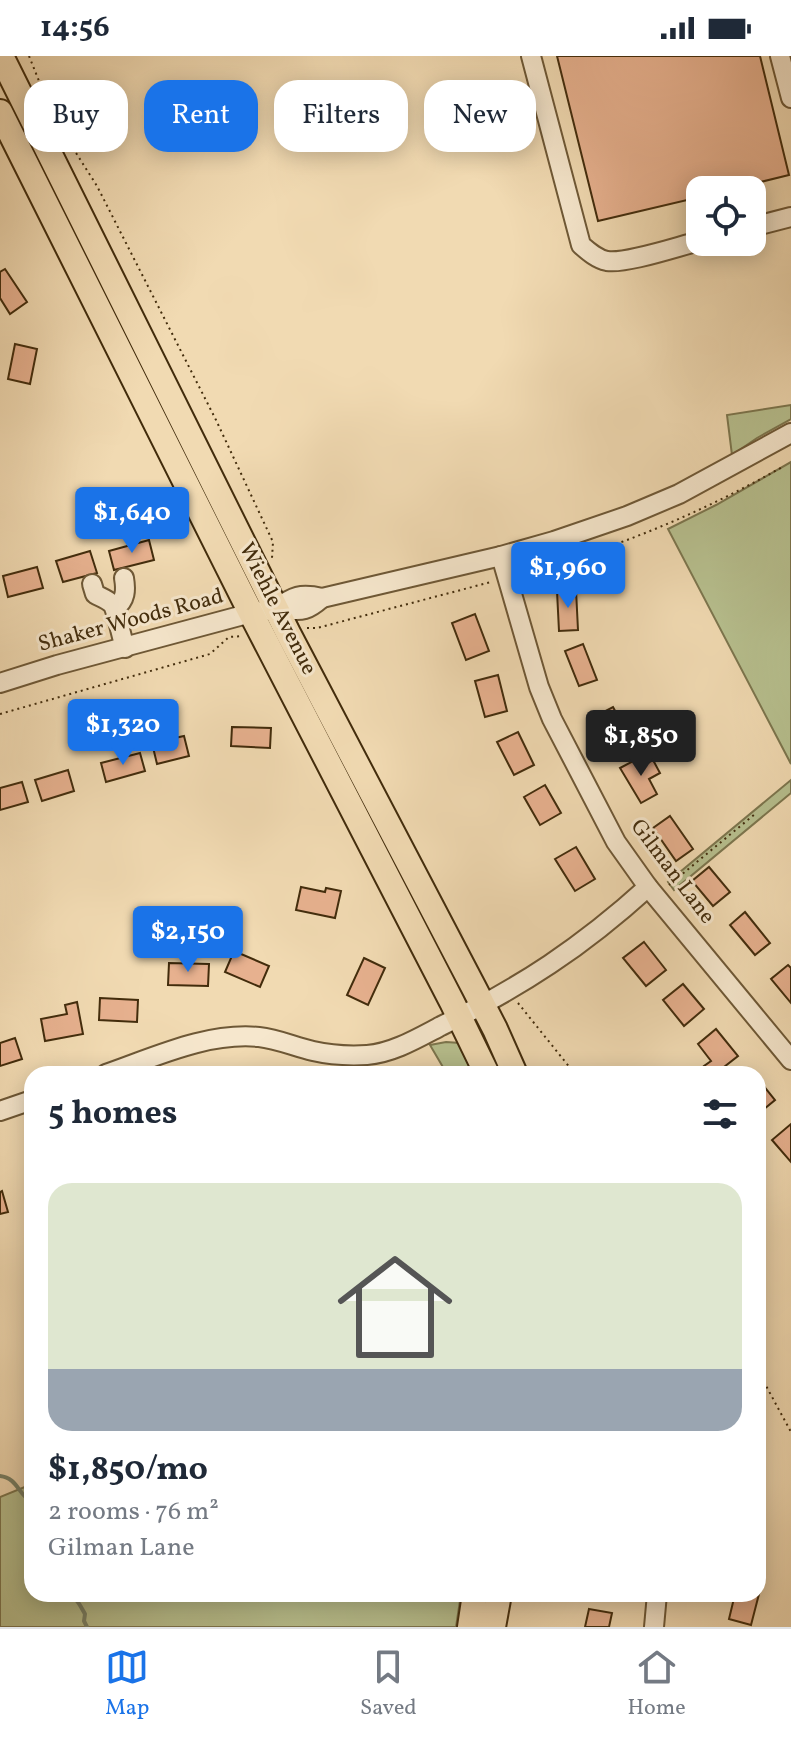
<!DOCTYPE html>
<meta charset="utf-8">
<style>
body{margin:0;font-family:Vollkorn,serif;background:#f6f6f7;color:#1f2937;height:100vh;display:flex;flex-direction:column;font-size:30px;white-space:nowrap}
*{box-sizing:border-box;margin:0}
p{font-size:26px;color:#747a83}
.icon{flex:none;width:44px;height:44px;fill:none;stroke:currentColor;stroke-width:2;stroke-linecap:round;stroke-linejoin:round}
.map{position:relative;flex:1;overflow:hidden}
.sheet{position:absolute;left:24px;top:1010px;width:742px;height:536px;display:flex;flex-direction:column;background:#fff;border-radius:24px;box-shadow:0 4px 20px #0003}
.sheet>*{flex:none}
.banner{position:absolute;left:24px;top:24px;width:744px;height:72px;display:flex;gap:16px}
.tools{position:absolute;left:686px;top:120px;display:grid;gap:16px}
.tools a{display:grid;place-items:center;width:80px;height:80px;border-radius:16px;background:#fff;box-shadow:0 4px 20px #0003;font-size:40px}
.price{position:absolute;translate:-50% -68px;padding:0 18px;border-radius:8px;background:#1a73e8;color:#fff;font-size:26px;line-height:52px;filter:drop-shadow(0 2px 4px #0008)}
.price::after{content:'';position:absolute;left:50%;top:48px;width:24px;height:18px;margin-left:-12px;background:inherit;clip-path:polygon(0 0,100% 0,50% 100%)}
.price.current{background:#222;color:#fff}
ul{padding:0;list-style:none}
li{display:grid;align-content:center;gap:16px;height:424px;padding:0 24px}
li span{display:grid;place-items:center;height:248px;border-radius:24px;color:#555}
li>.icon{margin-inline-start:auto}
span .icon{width:144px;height:144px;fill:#fffc;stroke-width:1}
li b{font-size:34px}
h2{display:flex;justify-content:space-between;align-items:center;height:96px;padding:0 24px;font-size:34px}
.pill{padding:0 28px;border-radius:24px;background:#fff;box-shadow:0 4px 20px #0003;font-size:28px;line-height:72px}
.pill.current{background:#1a73e8;color:#fff}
.status{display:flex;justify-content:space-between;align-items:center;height:56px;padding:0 40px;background:#fff;direction:ltr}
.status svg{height:22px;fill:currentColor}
.tab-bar{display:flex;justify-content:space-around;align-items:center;height:112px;border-top:2px solid #e0e1e3;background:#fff;font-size:22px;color:#747a83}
.tab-bar a{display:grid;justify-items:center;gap:4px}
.tab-bar .current{color:#1a73e8}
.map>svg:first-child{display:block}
</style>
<div class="status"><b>14:56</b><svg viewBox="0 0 49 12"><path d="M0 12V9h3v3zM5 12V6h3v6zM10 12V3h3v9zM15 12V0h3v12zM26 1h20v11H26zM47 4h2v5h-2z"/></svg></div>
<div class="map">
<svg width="791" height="1571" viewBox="0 0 791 1571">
<rect width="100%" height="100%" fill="#f1dab2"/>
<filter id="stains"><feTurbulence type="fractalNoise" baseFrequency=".0025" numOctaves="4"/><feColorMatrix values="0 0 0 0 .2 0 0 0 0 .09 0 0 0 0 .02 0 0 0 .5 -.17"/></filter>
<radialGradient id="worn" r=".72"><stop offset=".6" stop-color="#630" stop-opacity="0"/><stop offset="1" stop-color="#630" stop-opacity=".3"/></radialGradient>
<g fill="#b7c08f" stroke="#7c764e" stroke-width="2">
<path d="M 791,349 L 791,363 L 757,382 L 732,399 L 727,359 Z"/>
<path d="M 791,406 L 791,708 L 668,473 L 716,449 Z"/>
<path d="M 791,724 L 791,737 L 674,834 L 668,826 Z"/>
<path d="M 446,986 L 460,987 L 475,1018 L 447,1018 L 430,989 Z"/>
<path d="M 32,1428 L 32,1538 L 461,1538 L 456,1571 L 0,1571 L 0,1441 Z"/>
</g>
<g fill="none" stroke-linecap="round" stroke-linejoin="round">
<g stroke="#788269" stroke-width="4">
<path d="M 0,1420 C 18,1422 18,1439 32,1446"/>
<path d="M 63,1538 C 78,1543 77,1544 85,1558 L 84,1565 L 87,1571"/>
</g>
</g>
<g fill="#e7b18f" stroke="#422c0c" stroke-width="2">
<path d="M 557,0 L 760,0 L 789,119 L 728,134 L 700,134 L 700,141 L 598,165 Z"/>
<path d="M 5,213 L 27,246 L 10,258 L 0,242 L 0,216 Z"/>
<path d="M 15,288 L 37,293 L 30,328 L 8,323 Z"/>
<path d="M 149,484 L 154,504 L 114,514 L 109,495 Z"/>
<path d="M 90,495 L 97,517 L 63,526 L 56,505 Z"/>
<path d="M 37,511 L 43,532 L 8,541 L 3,520 Z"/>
<path d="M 576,534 L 578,574 L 559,575 L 557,535 Z"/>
<path d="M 475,558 L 489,595 L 466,604 L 452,567 Z"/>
<path d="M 583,588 L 597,624 L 579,630 L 565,595 Z"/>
<path d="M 498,619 L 507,655 L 485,661 L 475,625 Z"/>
<path d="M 613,651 L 629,681 L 610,691 L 594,661 Z"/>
<path d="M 232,671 L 271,672 L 270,692 L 231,690 Z"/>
<path d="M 518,676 L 534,709 L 514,719 L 497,686 Z"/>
<path d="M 184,680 L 189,700 L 157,708 L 152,687 Z"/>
<path d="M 140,697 L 145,715 L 106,726 L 101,707 Z"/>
<path d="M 639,702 L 643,710 L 653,704 L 660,717 L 649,723 L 657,738 L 641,747 L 620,712 Z"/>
<path d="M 68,714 L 74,735 L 42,745 L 35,724 Z"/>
<path d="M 22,726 L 28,746 L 0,754 L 0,732 Z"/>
<path d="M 545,729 L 561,757 L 540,769 L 524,741 Z"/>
<path d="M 670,760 L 693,793 L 676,805 L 653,772 Z"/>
<path d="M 576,791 L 595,823 L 575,835 L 555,803 Z"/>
<path d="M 709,811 L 730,836 L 713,850 L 692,825 Z"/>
<path d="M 301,831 L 325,836 L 326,832 L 341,835 L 335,862 L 296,854 Z"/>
<path d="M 745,856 L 770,887 L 755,899 L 730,869 Z"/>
<path d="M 644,886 L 666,914 L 646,930 L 623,902 Z"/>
<path d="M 234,895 L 269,910 L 260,931 L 225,916 Z"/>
<path d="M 364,902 L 385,912 L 368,949 L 347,939 Z"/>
<path d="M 169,907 L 209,908 L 208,930 L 168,929 Z"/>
<path d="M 788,909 L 791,912 L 791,947 L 771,923 Z"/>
<path d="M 683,928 L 704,953 L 684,970 L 663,944 Z"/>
<path d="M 100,942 L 138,944 L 137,966 L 99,964 Z"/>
<path d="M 77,946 L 83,978 L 45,985 L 41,963 L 67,958 L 65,949 Z"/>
<path d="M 716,973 L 738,1000 L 715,1018 L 710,1018 L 704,1010 L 711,1005 L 698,988 Z"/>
<path d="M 15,982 L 22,1003 L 0,1010 L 0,987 Z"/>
<path d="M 758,1023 L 775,1044 L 758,1058 Z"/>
<path d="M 791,1068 L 791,1106 L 772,1084 Z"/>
<path d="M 2,1135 L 8,1156 L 0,1158 L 0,1136 Z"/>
<path d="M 735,1538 L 759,1538 L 751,1569 L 729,1563 Z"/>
<path d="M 589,1553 L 612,1557 L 609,1571 L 585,1571 Z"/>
</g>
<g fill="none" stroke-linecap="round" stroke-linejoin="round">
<defs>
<g id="minor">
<path d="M 531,0 L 581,189 C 589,196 597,203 607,205 C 627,208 679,190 700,185"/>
<path d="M 780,0 L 791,42"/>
<path d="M 752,171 L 791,161"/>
<path d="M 501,500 L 539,631 L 552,663 L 616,786 L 648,831 L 791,1004"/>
<path d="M 92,528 L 95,538 C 100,541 107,543 112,548 C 116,553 122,583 125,592"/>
<path d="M 115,552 C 126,544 126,534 124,522"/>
<path d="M 276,553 C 293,540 301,537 322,542 L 501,500 L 554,485 L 627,460 L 679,438 L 791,377"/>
<path d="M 0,627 L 57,609 L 251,557 C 259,556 269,553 278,553 C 300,554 304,558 322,542"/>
<path d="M 106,1018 C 155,1001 207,976 259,981 C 278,983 295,991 313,995 C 330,999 349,1000 367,999 C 393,997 418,982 441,970 C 521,931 582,891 648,831"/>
<path d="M 0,1055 L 32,1044"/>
<path d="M 654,1571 L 657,1538"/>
</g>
<g id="major">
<path d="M 1,0 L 288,577 L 474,932 L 495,973 L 515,1018"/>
<path d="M 0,56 L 251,557 L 452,946 L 487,1018"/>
<path d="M 470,1571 L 475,1538"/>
<path d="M 493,1571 L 499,1538"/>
</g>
</defs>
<use href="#minor" stroke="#6e5836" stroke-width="22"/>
<use href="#major" stroke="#422c0c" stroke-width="28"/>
<g stroke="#422c0c" stroke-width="2" stroke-dasharray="2 4" stroke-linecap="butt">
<path d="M 29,0 L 53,60"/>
<path d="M 65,83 L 71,89 L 97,130 L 216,364 L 273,486 L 272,502"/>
<path d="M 524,516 C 614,494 703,456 784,410"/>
<path d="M 307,572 L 317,572 L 491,526"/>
<path d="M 0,658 L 210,598 L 229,581 L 242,580"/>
<path d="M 669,829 L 755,758"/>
<path d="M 518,947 L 575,1018"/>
<path d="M 758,1315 L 791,1376"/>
</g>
<use href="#minor" stroke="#f6e7cd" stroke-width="18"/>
<use href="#major" stroke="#f1dab2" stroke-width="24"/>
</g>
<g text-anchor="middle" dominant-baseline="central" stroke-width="6" stroke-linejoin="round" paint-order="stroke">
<g font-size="22" fill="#422c0c" stroke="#f6e7cd">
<text transform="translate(277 553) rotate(63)">Wiehle Avenue</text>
<text transform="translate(131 565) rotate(-15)">Shaker Woods Road</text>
<text transform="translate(672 816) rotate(53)">Gilman Lane</text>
</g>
</g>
<rect width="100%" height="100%" filter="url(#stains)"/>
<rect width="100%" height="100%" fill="url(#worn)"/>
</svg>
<div class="tools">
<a><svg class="icon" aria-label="locate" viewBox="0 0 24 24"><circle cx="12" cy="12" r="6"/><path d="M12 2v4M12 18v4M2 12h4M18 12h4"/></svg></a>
</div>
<b class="price" style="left:132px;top:499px">$1,640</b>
<b class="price" style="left:568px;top:554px">$1,960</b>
<b class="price" style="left:123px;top:711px">$1,320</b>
<b class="price current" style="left:641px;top:722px">$1,850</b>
<b class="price" style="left:188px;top:918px">$2,150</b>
<div class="banner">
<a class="pill">Buy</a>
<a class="pill current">Rent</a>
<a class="pill">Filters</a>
<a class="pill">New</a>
</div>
<section class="sheet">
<h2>5 homes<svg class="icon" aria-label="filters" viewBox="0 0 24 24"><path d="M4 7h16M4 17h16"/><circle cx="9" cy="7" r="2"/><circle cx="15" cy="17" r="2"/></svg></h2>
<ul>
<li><span style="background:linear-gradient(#dfe7d0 75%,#9aa5b1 0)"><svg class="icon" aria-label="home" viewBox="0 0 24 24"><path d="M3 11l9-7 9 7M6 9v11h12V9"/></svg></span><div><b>$1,850/mo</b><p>2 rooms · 76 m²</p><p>Gilman Lane</p></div></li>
</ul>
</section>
</div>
<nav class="tab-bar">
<a class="current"><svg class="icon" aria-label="map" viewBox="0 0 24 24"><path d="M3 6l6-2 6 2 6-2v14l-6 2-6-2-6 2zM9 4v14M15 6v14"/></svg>Map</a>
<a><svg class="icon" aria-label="saved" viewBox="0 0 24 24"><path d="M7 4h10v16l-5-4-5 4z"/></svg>Saved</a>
<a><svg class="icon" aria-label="home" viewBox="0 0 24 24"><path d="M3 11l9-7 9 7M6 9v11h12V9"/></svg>Home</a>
</nav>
